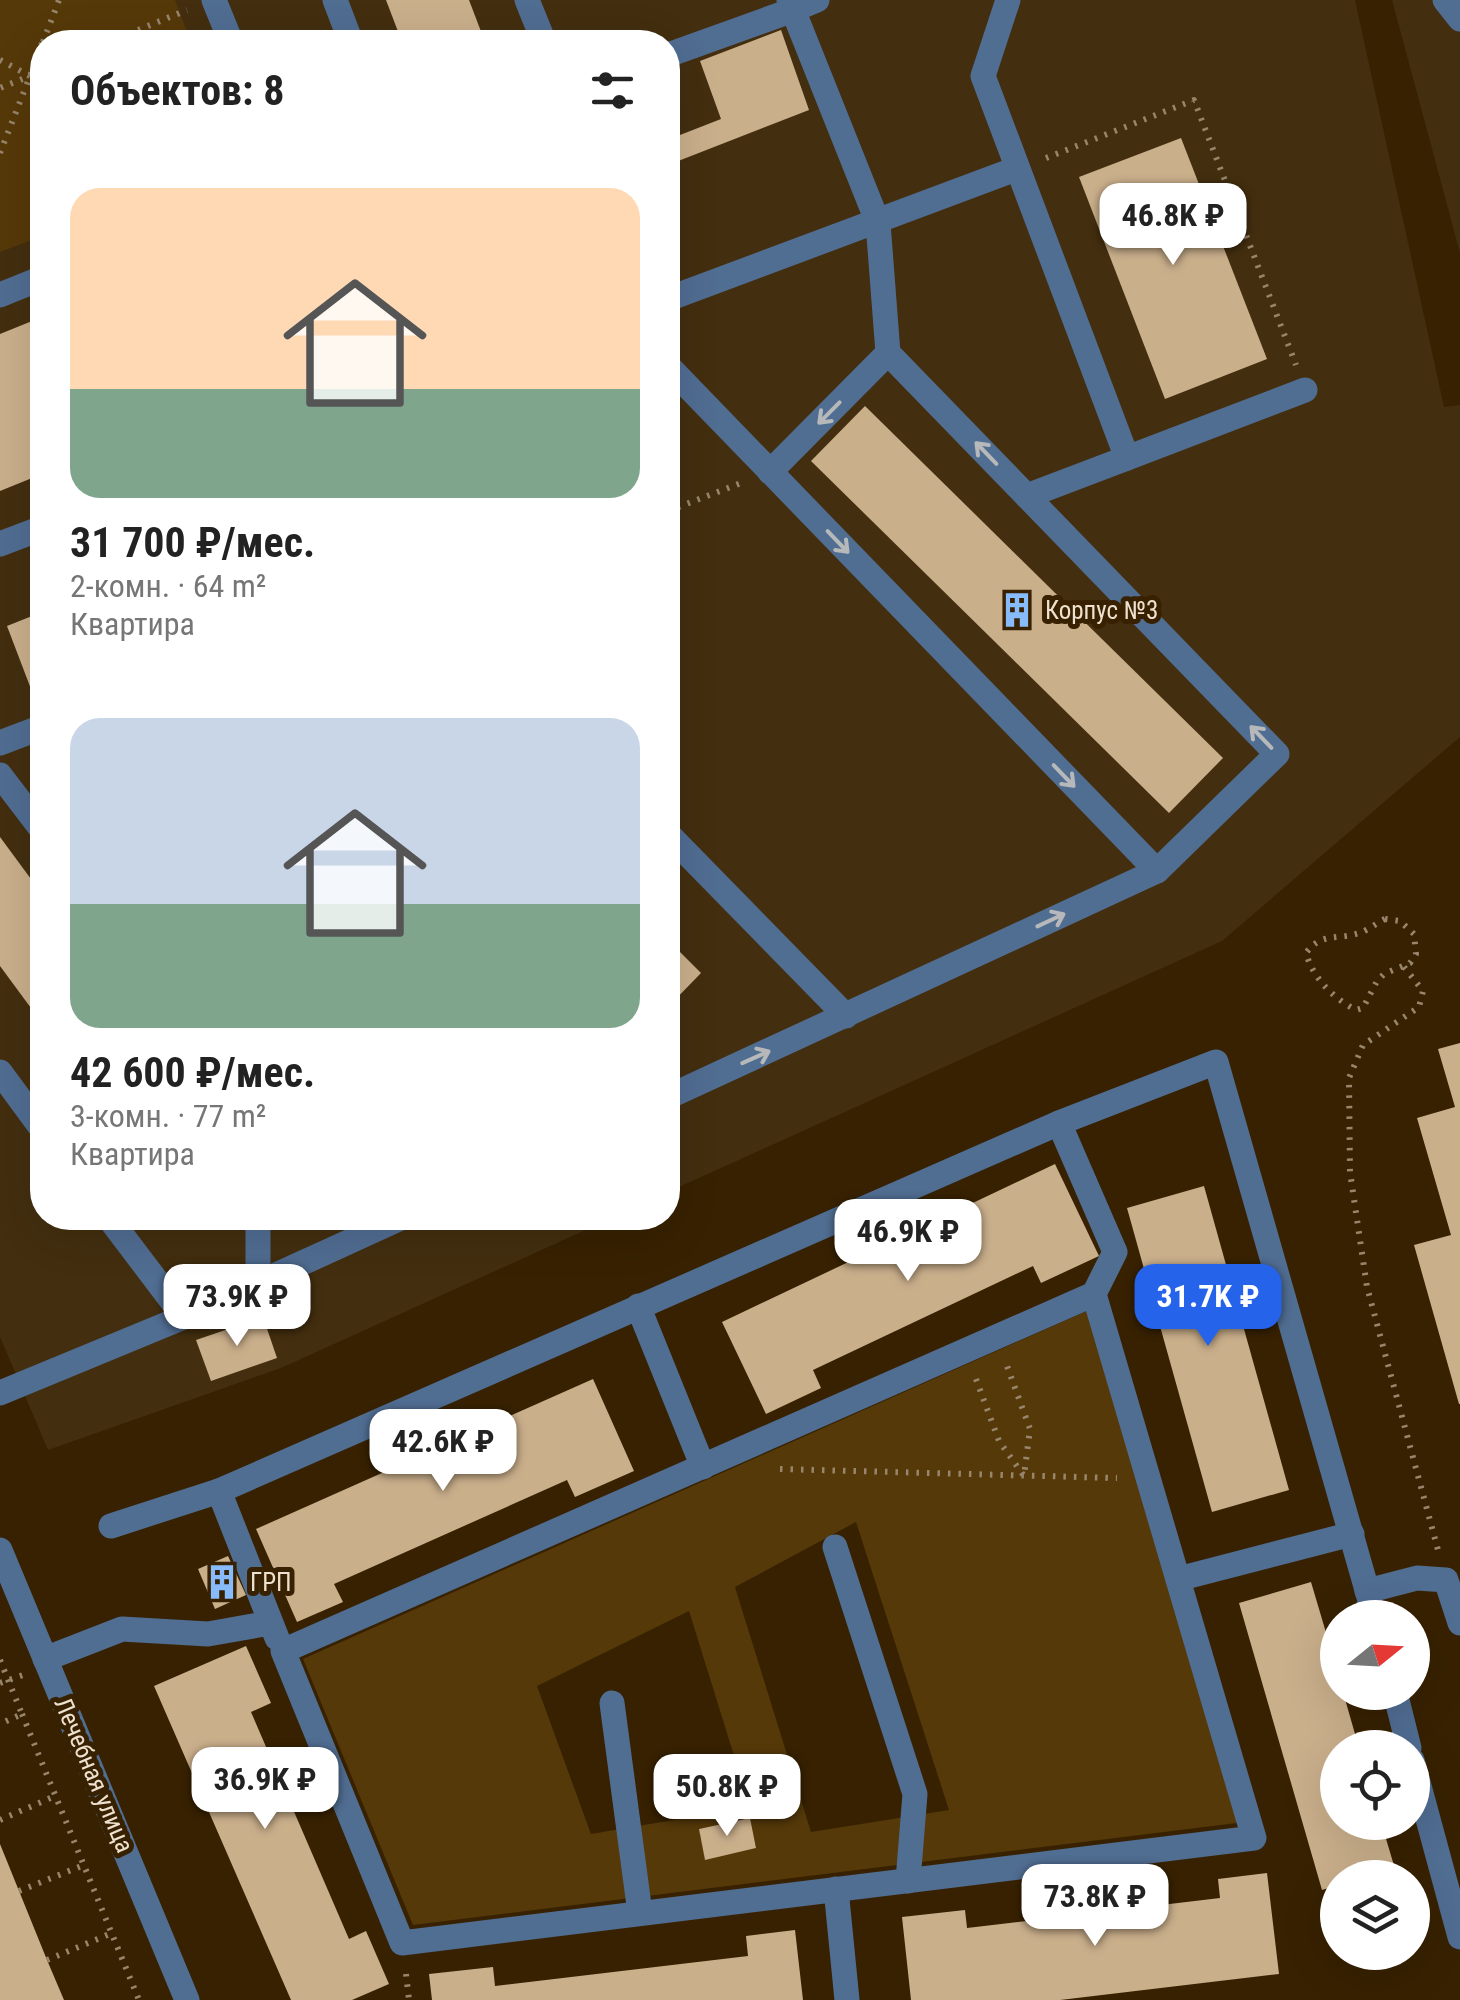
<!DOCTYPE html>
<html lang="ru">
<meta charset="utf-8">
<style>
body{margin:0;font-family:"Roboto Condensed",sans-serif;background:#f2f2f2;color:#222;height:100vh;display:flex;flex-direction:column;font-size:38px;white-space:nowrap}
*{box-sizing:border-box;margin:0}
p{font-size:32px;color:#767676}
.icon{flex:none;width:55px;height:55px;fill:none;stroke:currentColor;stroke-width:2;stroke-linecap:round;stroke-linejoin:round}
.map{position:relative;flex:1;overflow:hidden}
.panel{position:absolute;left:30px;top:30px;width:650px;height:1200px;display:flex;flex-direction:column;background:#fff;border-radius:40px;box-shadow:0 10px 40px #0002}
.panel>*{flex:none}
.needle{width:65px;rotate:72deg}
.controls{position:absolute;left:1320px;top:1600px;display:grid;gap:20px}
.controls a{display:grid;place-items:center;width:110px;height:110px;border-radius:50%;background:#fff;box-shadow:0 10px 40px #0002;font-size:50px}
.price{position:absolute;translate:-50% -85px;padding:0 22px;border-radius:20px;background:#fff;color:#222;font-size:32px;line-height:65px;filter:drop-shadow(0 2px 5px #0008)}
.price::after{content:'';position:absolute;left:50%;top:60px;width:30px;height:22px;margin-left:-15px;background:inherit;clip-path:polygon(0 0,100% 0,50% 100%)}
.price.selected{background:#2563eb;color:#fff}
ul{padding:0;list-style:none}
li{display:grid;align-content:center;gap:20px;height:530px;padding:0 40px}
li span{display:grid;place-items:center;height:310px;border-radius:30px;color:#555}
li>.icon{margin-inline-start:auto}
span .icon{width:180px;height:180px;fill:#fffc;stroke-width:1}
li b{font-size:42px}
h2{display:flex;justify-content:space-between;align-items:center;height:120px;padding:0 40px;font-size:42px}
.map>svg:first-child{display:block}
</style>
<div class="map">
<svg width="1460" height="2000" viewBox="0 0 1460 2000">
<rect width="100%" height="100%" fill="#372100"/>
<g fill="#432e0f">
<path d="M 0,0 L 1355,0 L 1444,407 L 1460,405 L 1460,737 L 1222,941 L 668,1192 L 668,42 L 42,42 L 42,1218 L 612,1218 L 281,1368 L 48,1450 L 0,1337 Z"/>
<path d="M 1392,0 L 1460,0 L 1460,253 Z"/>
</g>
<g fill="#563909" fill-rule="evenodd">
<path d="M 0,0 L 175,0 L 191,42 L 42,42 L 42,236 L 0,252 Z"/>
<path d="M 1089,1310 L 1237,1823 L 413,1925 L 303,1659 ZM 856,1522 L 949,1810 L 811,1832 L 735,1587 ZM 689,1611 L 750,1807 L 591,1834 L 537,1686 ZM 750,1819 L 756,1848 L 705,1859 L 699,1829 Z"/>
</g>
<g fill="#caaf8b">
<path d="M 386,0 L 469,0 L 485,42 L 402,42 Z"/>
<path d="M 781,30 L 809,110 L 668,165 L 668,113 L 671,111 L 680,135 L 721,119 L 700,61 Z"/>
<path d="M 1181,138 L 1267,359 L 1165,399 L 1079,177 Z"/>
<path d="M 42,317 L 42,474 L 0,491 L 0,334 Z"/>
<path d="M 865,406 L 1223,758 L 1169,813 L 811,461 Z"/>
<path d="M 42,612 L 42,718 L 7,626 Z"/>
<path d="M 0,837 L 42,894 L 42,1023 L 0,966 Z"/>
<path d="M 668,940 L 701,973 L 668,1007 Z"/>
<path d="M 1460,1043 L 1460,1404 L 1459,1404 L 1414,1245 L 1451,1235 L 1417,1118 L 1455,1107 L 1438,1049 Z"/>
<path d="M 1055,1164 L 1099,1256 L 1041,1283 L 1033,1266 L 813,1370 L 821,1388 L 766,1414 L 722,1322 Z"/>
<path d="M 1204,1186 L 1289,1490 L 1212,1512 L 1127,1208 Z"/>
<path d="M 263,1317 L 277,1358 L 211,1381 L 196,1340 Z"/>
<path d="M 593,1379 L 634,1471 L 575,1497 L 567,1480 L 334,1584 L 343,1602 L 297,1622 L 256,1529 Z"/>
<path d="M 228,1556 L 246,1595 L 215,1609 L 198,1569 Z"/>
<path d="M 1311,1582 L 1338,1673 L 1338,1692 L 1343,1692 L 1359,1748 L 1338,1748 L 1338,1822 L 1381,1822 L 1395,1869 L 1365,1878 L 1338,1878 L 1338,1885 L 1322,1890 L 1239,1603 Z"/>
<path d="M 246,1646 L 271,1703 L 251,1712 L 349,1939 L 366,1931 L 389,1984 L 352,2000 L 291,2000 L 154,1686 Z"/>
<path d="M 750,1818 L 756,1848 L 705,1860 L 699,1829 Z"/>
<path d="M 0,1844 L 47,1960 L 64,2000 L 0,2000 Z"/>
<path d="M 1267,1873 L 1279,1974 L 1060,2000 L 911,2000 L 902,1917 L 965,1910 L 967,1928 L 1220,1898 L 1218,1879 Z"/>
<path d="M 795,1930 L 803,2000 L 432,2000 L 429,1974 L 493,1967 L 495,1986 L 748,1956 L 746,1936 Z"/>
</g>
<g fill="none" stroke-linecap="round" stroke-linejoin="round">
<g stroke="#97856c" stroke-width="6" stroke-dasharray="2.5 8" stroke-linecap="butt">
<path d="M 43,42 L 59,0"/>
<path d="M 109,42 L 187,10"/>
<path d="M 42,43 L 30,76 L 42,70"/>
<path d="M 0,60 L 30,76 L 0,88"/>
<path d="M 0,153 L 30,76 L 42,83"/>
<path d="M 1046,158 L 1194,100 L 1296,365"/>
<path d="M 668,511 L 741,483"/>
<path d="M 1385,919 L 1400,921 L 1414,934 L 1416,954 L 1410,963 L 1384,974 L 1377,981 L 1363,1008 L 1356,1010 C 1333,998 1313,978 1306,953 C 1322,931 1340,941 1362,932 C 1369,929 1377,923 1385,919 Z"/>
<path d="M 1404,967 L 1423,991 L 1419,1007 L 1363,1045 L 1349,1078 L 1350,1172 L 1367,1287 L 1438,1550"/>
<path d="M 976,1379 L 999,1441 L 1024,1476 L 1030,1429 L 1007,1366"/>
<path d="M 780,1469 L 1117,1478"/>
<path d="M 0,1660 L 22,1714 L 0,1724"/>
<path d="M 0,1683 L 23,1675"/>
<path d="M 22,1714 L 139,2000"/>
<path d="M 0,1820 L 55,1796"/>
<path d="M 19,1891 L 84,1865"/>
<path d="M 47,1960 L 112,1933"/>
<path d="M 406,1974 L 409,2000"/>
</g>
<g stroke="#506d92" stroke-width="25">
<path d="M 214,0 L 231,42"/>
<path d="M 335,0 L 351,42"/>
<path d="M 527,0 L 544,42"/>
<path d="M 789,0 L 793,10 L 817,0"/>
<path d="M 1008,0 L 983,76 L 1127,458 L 1305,390"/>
<path d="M 1445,0 L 1460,19"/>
<path d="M 668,55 L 793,10 L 878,223 L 888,353 L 1277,754 L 1157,871 L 668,366"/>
<path d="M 0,295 L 42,278"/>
<path d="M 668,299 L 1016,169"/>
<path d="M 770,472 L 888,353"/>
<path d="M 1027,496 L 1127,458"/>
<path d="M 0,544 L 42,528"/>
<path d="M 0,743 L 42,727"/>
<path d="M 0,775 L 42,830"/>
<path d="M 668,834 L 846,1016"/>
<path d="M 0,1072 L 42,1129"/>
<path d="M 668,1097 L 1157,871"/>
<path d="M 1059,1123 L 1115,1252 L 1094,1294 L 283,1651 L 402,1943 L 1254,1838 L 1094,1294"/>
<path d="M 109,1218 L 184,1317"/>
<path d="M 258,1218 L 258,1282"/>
<path d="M 638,1306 L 703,1467"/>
<path d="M 0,1393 L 184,1317 L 401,1218"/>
<path d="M 219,1491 L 277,1638"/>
<path d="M 111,1526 L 219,1491 L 1059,1123 L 1216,1062 L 1375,1618"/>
<path d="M 835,1547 L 915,1794 L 908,1881"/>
<path d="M 0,1550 L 187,2000"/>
<path d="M 1178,1579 L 1352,1534"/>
<path d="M 1367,1591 L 1417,1578 L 1446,1580 L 1460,1623"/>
<path d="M 45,1659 L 122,1629 L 208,1634 L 270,1623"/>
<path d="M 1395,1692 L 1409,1748"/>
<path d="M 612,1703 L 640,1913"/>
<path d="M 1412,1760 L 1460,1937"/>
<path d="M 836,1889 L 847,2000"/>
</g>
</g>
<defs><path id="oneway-shaft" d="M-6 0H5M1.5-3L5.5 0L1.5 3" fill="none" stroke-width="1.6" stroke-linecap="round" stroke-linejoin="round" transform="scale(2.5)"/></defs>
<g stroke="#b7b8ba">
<use href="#oneway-shaft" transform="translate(829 413) rotate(135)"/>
<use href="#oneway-shaft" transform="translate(986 453) rotate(-134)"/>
<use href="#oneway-shaft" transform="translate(838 542) rotate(46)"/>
<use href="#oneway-shaft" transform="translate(1261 737) rotate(-134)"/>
<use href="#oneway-shaft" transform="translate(1064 776) rotate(46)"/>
<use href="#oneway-shaft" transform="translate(1051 920) rotate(-25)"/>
<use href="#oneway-shaft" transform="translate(756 1057) rotate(-24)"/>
</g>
<defs>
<symbol id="building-bare" viewBox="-9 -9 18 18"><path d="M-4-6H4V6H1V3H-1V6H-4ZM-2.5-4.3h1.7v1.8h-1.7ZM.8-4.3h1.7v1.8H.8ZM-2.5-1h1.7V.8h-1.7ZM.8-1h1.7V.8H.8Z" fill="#87bbfb" stroke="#372100" stroke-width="2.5" paint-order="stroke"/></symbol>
</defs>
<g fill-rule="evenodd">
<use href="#building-bare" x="992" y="585" width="50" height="50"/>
<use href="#building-bare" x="197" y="1557" width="50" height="50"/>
</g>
<g text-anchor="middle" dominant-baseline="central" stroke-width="10" stroke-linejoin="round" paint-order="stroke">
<g font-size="25" fill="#efe1cf" stroke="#372100" text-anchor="start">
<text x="1045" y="610">Корпус №3</text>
<text x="250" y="1582">ГРП</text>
</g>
<g font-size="25" fill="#efe1cf" stroke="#372100">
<text transform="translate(94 1775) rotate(67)">Лечебная улица</text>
</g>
</g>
</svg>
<div class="controls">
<a><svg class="needle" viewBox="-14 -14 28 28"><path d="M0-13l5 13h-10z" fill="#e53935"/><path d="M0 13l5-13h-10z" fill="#767676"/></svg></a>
<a><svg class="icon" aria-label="locate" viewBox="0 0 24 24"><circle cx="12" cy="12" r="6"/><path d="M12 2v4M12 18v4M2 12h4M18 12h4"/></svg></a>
<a><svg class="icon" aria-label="layers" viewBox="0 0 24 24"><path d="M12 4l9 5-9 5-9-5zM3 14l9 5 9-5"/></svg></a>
</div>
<b class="price" style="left:1173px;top:268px">46.8K ₽</b>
<b class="price" style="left:908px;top:1284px">46.9K ₽</b>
<b class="price" style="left:237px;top:1349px">73.9K ₽</b>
<b class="price selected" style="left:1208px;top:1349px">31.7K ₽</b>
<b class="price" style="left:443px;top:1494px">42.6K ₽</b>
<b class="price" style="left:265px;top:1832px">36.9K ₽</b>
<b class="price" style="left:727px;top:1839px">50.8K ₽</b>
<b class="price" style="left:1095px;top:1949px">73.8K ₽</b>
<section class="panel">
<h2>Объектов: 8<svg class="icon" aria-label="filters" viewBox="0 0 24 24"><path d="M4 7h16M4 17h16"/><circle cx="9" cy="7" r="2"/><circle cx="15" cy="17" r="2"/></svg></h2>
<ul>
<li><span style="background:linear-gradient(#ffd9b3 65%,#7fa58c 0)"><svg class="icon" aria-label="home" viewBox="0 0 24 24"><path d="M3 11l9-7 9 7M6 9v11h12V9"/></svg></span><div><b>31 700 ₽/мес.</b><p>2-комн. · 64 m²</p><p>Квартира</p></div></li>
<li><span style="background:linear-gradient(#c9d6e8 60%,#7fa58c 0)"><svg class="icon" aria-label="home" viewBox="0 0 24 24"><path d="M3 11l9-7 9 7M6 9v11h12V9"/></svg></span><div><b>42 600 ₽/мес.</b><p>3-комн. · 77 m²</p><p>Квартира</p></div></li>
</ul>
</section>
</div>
